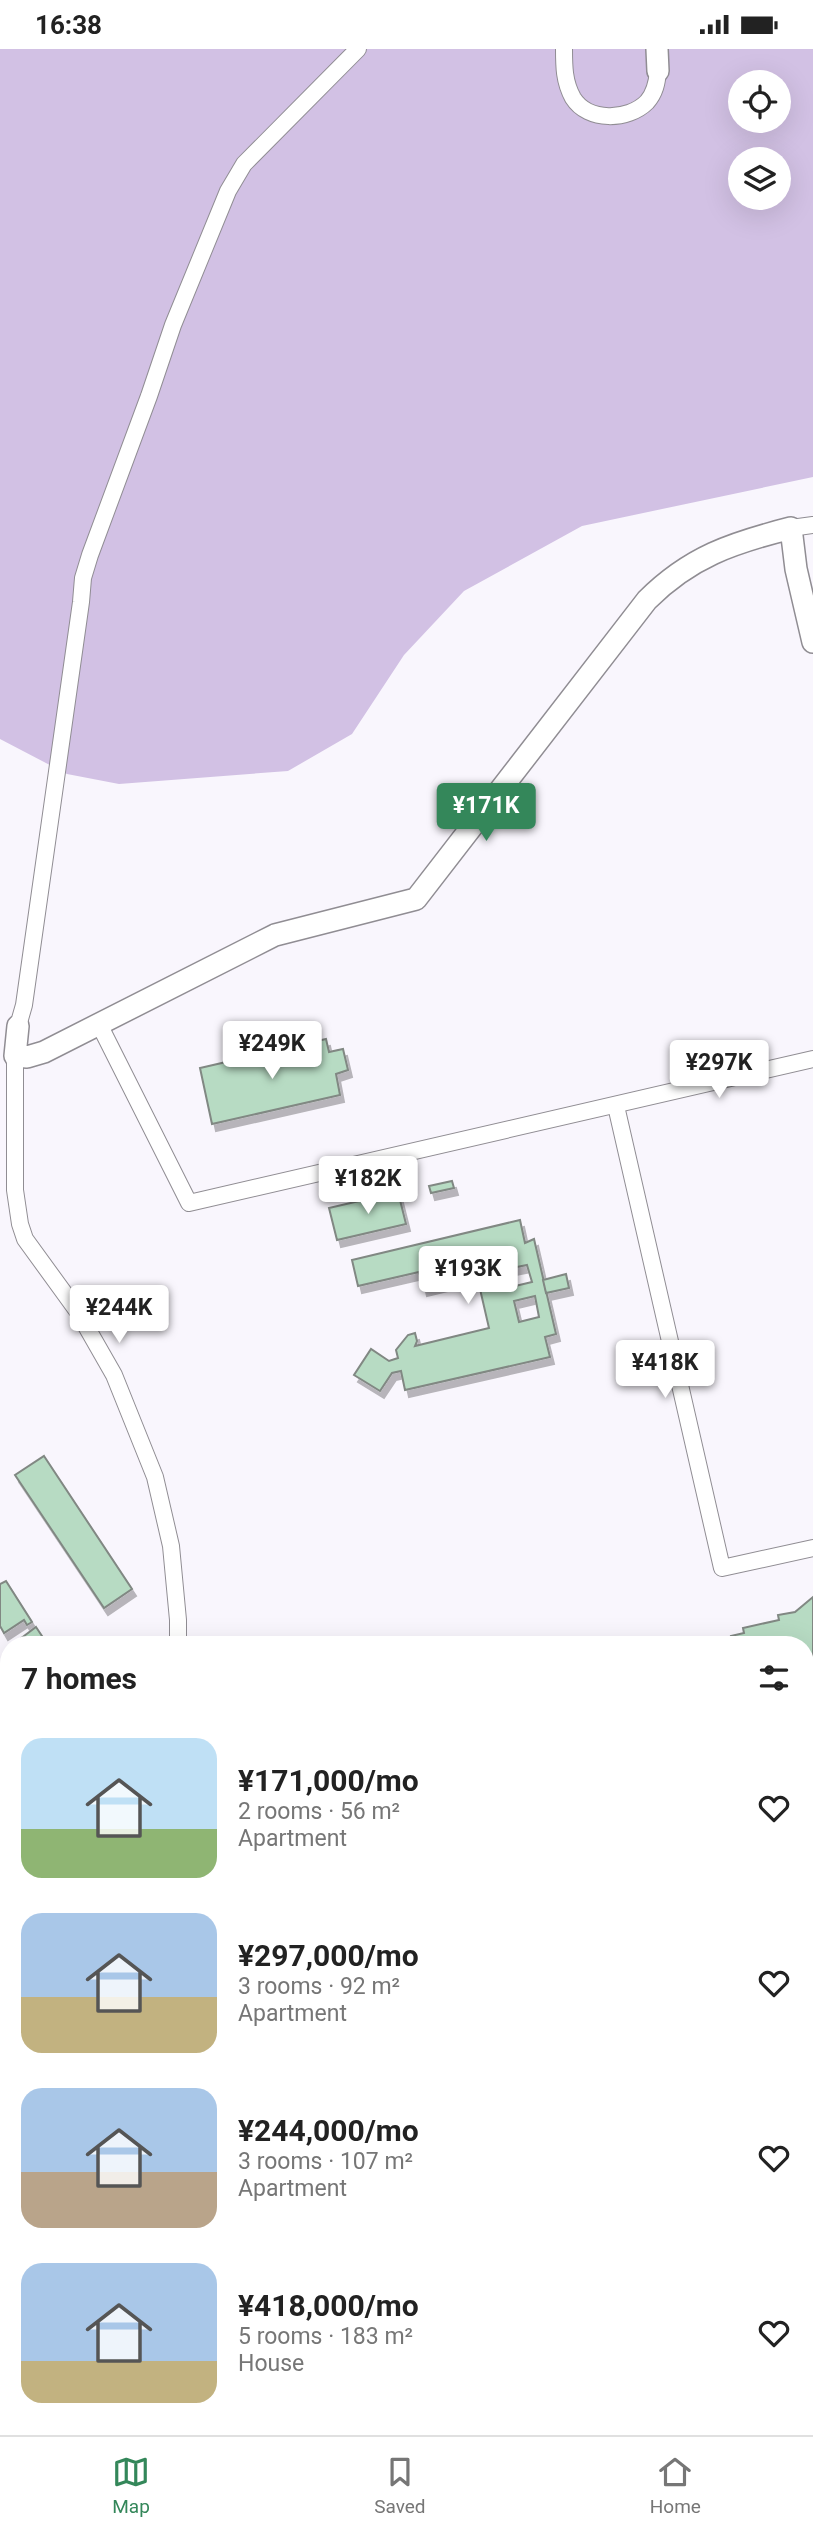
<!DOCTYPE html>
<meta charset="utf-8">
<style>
body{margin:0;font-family:Roboto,sans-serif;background:#f6f6f6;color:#222;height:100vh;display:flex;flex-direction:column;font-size:26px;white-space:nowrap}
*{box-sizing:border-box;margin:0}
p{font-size:23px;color:#767676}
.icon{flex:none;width:38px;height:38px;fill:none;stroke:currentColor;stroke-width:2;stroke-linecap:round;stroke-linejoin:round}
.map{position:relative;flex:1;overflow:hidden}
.sheet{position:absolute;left:0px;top:1587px;width:814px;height:800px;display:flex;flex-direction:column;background:#fff;border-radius:28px 28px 0 0;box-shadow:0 7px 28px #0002}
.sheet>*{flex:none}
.tools{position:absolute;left:728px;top:21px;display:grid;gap:14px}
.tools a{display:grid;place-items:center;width:63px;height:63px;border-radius:50%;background:#fff;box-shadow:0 7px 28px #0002;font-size:35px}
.price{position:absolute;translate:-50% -60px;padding:0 16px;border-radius:7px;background:#fff;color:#222;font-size:23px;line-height:46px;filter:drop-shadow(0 2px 4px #0008)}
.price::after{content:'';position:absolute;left:50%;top:42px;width:21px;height:16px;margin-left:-10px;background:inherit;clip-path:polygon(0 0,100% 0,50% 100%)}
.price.active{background:#34875a;color:#fff}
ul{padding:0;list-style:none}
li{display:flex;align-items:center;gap:21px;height:175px;padding:0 21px}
li span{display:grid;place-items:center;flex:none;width:196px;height:140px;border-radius:21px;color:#555}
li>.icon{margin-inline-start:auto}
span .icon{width:84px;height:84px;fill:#fffc;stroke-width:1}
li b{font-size:30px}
h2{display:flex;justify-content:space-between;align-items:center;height:84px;padding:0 21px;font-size:30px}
.status{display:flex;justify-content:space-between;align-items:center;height:49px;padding:0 35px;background:#fff;direction:ltr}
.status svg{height:19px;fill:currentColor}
.tabs{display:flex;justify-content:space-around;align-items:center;height:98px;border-top:2px solid #e0e0e0;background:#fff;font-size:19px;color:#767676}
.tabs a{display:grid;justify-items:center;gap:4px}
.tabs .active{color:#34875a}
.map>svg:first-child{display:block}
</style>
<div class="status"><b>16:38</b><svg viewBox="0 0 49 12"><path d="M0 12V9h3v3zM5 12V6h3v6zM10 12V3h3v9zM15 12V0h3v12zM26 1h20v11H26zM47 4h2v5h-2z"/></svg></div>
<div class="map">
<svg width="813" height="2386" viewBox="0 0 813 2386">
<defs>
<filter id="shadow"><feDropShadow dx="4" dy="7" stdDeviation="0" flood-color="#0004"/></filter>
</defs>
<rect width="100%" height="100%" fill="#f9f6fd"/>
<g fill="#d2c1e4" fill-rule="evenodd">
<path d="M 0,0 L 813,0 L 813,428 L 582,477 L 464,542 L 404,606 L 352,685 L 288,722 L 119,735 L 67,725 L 0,690 ZM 740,33 L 779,33 L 779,72 L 740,72 ZM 740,110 L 779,110 L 779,149 L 740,149 Z"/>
<path d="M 0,2246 L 9,2248 L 9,2378 L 665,2378 L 673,2386 L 0,2386 Z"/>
</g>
<g fill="#b7dbc3" stroke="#818883" stroke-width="2" fill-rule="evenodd" filter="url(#shadow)">
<path d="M 326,990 L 329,1003 L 343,1000 L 348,1021 L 336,1025 L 340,1046 L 212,1075 L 200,1019 Z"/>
<path d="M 452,1132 L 454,1139 L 431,1144 L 429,1137 Z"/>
<path d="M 398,1143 L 406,1175 L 337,1191 L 329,1159 Z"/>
<path d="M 520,1171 L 525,1194 L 534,1190 L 556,1285 L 545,1288 L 550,1308 L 405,1341 L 401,1322 L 392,1324 L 380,1342 L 354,1326 L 371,1300 L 389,1312 L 398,1309 L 396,1301 L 408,1286 L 415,1284 L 417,1292 L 415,1297 L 489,1279 L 477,1227 L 423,1240 L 419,1223 L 358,1237 L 352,1211 ZM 527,1216 L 532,1233 L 511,1238 L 507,1220 ZM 535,1247 L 539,1268 L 519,1273 L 514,1252 Z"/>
<path d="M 566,1225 L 569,1239 L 546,1244 L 543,1231 Z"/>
<path d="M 44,1407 L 132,1540 L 104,1559 L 15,1426 Z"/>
<path d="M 6,1532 L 32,1573 L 27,1576 L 24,1571 L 4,1584 L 0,1577 L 0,1535 Z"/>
<path d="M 813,1548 L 813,1707 L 805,1709 L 805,1596 L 733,1596 L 731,1587 L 744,1584 L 743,1579 L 779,1571 L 778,1566 L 795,1563 Z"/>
<path d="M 36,1578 L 46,1593 L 52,1589 L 57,1596 L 19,1596 L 16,1593 Z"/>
<path d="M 813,1719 L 813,1760 L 805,1762 L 805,1721 Z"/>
<path d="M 813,1963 L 813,2040 L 809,2041 L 805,2024 L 805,1964 Z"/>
<path d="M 813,2239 L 813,2285 L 805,2287 L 805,2241 Z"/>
</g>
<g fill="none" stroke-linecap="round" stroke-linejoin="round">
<defs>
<path id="lane" d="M 0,2212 L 9,2210"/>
<g id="street">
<path d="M 564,0 C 564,17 564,33 573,49 C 588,73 628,72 647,53 C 655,44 657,34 658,22"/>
<path d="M 791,479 L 813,476"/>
<path d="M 99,975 L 189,1154 L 813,1010"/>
<path d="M 18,977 L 24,956 L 81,553 L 83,529 L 90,506 L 149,347 L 173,276 L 228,142 L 244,115 L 358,0"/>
<path d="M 15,1007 L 15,1141 L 20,1175 L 25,1190 L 78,1263 L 114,1326 L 155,1428 L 171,1497 L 178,1571 L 178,1596"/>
<path d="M 616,1057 L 722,1519 L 813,1499"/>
<path d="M 805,1877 L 813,1875"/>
<path d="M 805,1932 L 813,1930"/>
<path d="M 805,2113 L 813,2140"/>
<path d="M 805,2201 L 813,2199"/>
<path d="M 536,2378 L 541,2386"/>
<path d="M 784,2378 L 785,2386"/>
</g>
<g id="secondary">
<path d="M 657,0 L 658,22"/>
<path d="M 18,977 L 15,1007 L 27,1008 L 44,1003 L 275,886 L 416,850 L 647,551 C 690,508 732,494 791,479 L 796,520 L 813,593"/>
</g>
</defs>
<use href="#lane" stroke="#908d93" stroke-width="10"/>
<use href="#street" stroke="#908d93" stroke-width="18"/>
<use href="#secondary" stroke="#908d93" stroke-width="24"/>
<use href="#lane" stroke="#fff" stroke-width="8"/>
<use href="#street" stroke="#fff" stroke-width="16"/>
<use href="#secondary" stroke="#fff" stroke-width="21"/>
</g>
</svg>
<div class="tools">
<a><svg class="icon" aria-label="locate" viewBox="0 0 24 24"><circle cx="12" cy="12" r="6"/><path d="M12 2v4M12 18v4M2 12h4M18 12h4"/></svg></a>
<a><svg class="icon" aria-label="layers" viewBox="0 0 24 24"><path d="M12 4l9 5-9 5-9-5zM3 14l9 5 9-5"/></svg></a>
</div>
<b class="price active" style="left:486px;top:794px">¥171K</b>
<b class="price" style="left:272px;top:1032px">¥249K</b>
<b class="price" style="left:719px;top:1051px">¥297K</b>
<b class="price" style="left:368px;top:1167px">¥182K</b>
<b class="price" style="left:468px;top:1257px">¥193K</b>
<b class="price" style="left:119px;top:1296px">¥244K</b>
<b class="price" style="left:665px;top:1351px">¥418K</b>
<section class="sheet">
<h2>7 homes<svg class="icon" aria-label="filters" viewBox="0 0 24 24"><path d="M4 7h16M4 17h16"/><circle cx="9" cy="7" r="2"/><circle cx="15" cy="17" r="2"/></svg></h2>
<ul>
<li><span style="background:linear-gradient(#bfe0f5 65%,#8fb573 0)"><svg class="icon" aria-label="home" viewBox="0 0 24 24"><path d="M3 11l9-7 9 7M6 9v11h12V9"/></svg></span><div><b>¥171,000/mo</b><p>2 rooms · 56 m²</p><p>Apartment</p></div><svg class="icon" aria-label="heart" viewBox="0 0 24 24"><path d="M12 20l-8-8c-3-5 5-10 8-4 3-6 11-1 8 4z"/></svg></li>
<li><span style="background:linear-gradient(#a9c7e8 60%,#c2b280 0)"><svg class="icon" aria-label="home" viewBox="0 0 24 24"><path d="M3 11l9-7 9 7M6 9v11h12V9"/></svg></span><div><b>¥297,000/mo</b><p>3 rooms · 92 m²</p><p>Apartment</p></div><svg class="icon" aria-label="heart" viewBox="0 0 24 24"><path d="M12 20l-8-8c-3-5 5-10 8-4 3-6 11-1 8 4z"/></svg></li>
<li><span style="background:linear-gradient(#a9c7e8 60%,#b9a48a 0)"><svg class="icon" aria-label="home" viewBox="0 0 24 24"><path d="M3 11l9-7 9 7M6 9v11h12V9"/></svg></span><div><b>¥244,000/mo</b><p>3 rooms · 107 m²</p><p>Apartment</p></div><svg class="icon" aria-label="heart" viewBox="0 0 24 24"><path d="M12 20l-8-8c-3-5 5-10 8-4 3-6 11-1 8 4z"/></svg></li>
<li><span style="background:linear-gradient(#a9c7e8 70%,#c2b280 0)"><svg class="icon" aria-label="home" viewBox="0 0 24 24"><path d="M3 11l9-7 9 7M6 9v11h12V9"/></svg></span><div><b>¥418,000/mo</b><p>5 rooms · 183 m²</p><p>House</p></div><svg class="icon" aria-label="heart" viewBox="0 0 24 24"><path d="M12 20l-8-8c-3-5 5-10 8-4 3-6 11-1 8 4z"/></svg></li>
</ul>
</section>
</div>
<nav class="tabs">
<a class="active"><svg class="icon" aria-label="map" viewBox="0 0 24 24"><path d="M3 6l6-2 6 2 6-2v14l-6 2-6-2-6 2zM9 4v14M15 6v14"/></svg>Map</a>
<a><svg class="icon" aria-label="saved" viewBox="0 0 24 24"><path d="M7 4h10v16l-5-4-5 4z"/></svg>Saved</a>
<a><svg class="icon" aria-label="home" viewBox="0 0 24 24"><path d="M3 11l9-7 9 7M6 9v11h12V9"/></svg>Home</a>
</nav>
